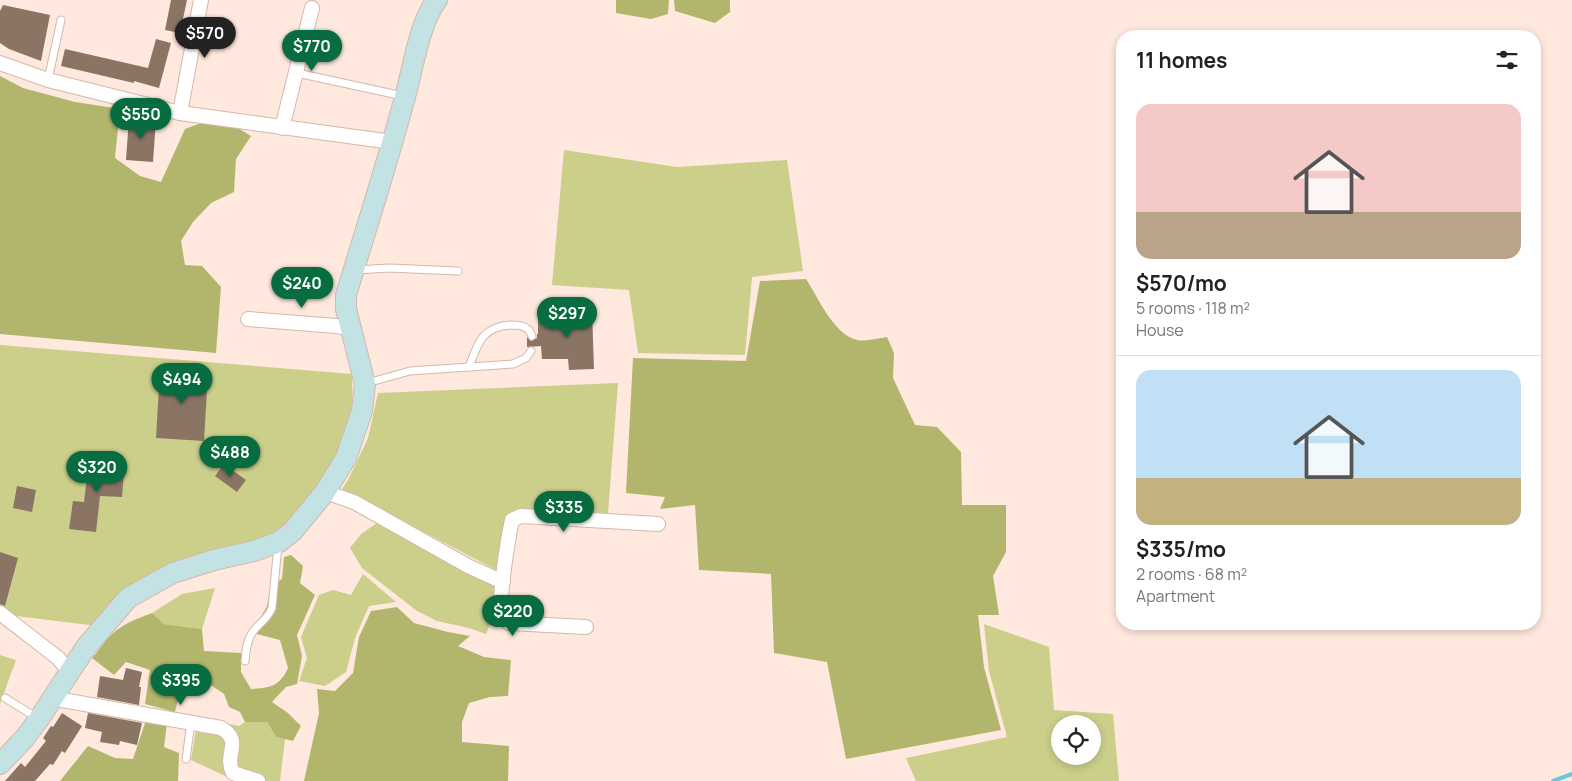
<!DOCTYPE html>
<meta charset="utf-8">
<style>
body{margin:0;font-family:Manrope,sans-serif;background:#f2f2f2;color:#222;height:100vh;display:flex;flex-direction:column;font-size:19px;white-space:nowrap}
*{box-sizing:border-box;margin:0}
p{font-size:16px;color:#767676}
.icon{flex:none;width:28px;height:28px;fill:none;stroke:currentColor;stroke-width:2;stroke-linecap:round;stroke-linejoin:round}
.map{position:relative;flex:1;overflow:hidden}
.side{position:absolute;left:1116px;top:30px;width:425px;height:600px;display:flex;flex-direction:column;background:#fff;border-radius:20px;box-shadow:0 2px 8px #0003}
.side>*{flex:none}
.tools{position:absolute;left:1051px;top:715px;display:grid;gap:10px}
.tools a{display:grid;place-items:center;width:50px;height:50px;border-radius:50%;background:#fff;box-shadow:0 2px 8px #0003;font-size:25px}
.price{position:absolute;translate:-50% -42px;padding:0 11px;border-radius:18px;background:#086c41;color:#fff;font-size:16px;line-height:32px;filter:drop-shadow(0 1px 2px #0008)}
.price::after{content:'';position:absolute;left:50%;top:30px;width:15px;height:11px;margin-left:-8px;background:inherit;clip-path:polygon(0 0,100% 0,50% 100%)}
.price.active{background:#222;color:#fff}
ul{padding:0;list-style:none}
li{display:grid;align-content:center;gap:10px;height:265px;padding:0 20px}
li+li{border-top:1px solid #e0e0e0}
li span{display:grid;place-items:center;height:155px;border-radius:15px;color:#555}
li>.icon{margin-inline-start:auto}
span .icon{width:90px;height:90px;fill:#fffc;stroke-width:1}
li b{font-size:21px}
h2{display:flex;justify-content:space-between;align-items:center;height:60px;padding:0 20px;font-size:21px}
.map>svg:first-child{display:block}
</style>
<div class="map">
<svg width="1572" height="781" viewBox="0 0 1572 781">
<rect width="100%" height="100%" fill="#ffe8dd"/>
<g fill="#cbcf8a" fill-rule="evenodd">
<path d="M 564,150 L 677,167 L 787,160 L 803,271 L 752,277 L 745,355 L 638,353 L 629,290 L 552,285 Z"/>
<path d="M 0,345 L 352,374 L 353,417 L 335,465 L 279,534 L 206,556 L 97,626 L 0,614 Z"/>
<path d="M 618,383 L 608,513 L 514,511 L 505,518 L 498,571 L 342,489 L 348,480 L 368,438 L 378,393 Z"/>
<path d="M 377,523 L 391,529 L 496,584 L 493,618 L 486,634 L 469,628 L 437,621 L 417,611 L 362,568 L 350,548 L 361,534 Z"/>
<path d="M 363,574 L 396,602 L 369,606 L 355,638 L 346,672 L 325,686 L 299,681 L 307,658 L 301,637 L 319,595 L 333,590 L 351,595 Z"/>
<path d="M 215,588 L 202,629 L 164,624 L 152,613 L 182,594 Z"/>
<path d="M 984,624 L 1049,647 L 1054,710 L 1113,714 L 1119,781 L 916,781 L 906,758 L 1007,737 L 989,671 ZM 1060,724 L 1092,724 L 1092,756 L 1060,756 Z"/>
<path d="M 0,655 L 16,660 L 0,704 Z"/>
<path d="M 198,717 L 239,726 L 245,722 L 267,722 L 276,737 L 285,739 L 280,781 L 236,781 L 191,760 Z"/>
</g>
<g fill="#b2b66d">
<path d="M 616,0 L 669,0 L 668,14 L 651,19 L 616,13 Z"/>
<path d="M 674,0 L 730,0 L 730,12 L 715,23 L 675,11 Z"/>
<path d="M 0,76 L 23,88 L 75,102 L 121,109 L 118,128 L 115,158 L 140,176 L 161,182 L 185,129 L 201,123 L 233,125 L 251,136 L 236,159 L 234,192 L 211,203 L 193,222 L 181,241 L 185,265 L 202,266 L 221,287 L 216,353 L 0,334 Z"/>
<path d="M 806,279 C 818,297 833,334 857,340 C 863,342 880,338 887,337 L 894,353 L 893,378 L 915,425 L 937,427 L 961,452 L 962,505 L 1006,505 L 1006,552 L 993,576 L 999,615 L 978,615 L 984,667 L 1001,730 L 846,759 L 827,662 L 774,653 L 771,574 L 699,570 L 695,505 L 660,509 L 665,497 L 626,493 L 633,358 L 746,361 L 760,281 Z"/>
<path d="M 291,555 L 303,566 L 300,583 L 315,595 L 297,635 L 302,656 L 297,684 L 286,687 L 272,702 L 288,713 L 301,726 L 293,741 L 276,737 L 267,722 L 245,722 L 240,712 L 229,707 L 224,694 L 205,681 L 196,685 L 182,682 L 175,712 L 145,704 L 150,670 L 126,662 L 114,675 L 92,658 C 99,651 103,642 110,636 C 122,624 136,619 152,613 L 164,624 L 202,629 L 204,651 L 241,653 L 241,672 L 251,689 C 270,688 280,686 288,668 L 280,640 L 257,634 L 261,617 L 267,606 L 271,585 L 282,579 L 284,557 Z"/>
<path d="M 397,607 L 414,623 L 448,632 L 470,636 L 458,646 L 484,657 L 511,660 L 508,696 L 490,697 L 469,703 L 462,722 L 462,742 L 509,746 L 508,781 L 304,781 L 319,713 L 317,689 L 335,691 L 353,673 L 359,637 L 371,611 Z"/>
<path d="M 145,723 L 167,723 L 164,747 L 179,753 L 178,781 L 60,781 L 88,746 L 115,758 L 133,759 Z"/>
</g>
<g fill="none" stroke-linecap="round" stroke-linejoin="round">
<path stroke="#66cad9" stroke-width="4" d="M 1553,781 L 1572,774"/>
</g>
<g fill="#8a7565">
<path d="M 171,0 L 187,0 L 180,33 L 165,30 Z"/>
<path d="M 3,5 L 50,15 L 41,61 L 9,49 L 0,43 L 0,11 Z"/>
<path d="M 156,39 L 171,43 L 159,88 L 134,81 L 134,83 L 61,66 L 65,49 L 148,68 Z"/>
<path d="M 129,117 L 156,119 L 153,162 L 126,160 Z"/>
<path d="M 592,310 L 594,369 L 569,370 L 568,359 L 542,359 L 541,346 L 527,347 L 527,337 L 531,341 L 537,338 L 537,334 L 538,334 L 538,318 L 565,317 L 565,311 Z"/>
<path d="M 160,370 L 208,373 L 204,441 L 156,438 Z"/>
<path d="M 89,460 L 125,461 L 122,497 L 100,496 L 96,532 L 69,529 L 73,501 L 84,502 Z"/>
<path d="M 224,464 L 246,480 L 237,492 L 215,476 Z"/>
<path d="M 17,486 L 36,490 L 32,512 L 13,508 Z"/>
<path d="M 0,552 L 18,558 L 5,606 L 0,604 Z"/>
<path d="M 126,668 L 142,672 L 139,687 L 141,687 L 139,705 L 97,697 L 100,676 L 123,680 Z"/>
<path d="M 62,713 L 82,726 L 65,753 L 62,751 L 53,765 L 50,764 L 35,781 L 5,781 L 21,763 L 25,767 L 46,741 L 43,738 L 51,726 L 53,727 Z"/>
<path d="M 88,713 L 142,723 L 137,745 L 120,741 L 119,745 L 100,742 L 102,732 L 85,728 Z"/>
</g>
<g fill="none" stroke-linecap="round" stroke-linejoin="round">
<defs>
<g id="lane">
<path d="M 297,73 L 403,96"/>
<path d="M 48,80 L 61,20"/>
<path d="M 356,270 L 389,268 L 458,271"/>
<path d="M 469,367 C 478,343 482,327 510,325 C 518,325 523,325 529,330 L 532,336"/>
<path d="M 367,383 L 410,371 L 513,364 L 526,358 L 531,351"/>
<path d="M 245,661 C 246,652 246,642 252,633 C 259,623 267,620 272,608 L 278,545"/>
<path d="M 5,698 L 39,719"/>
<path d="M 186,759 L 191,722"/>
</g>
<g id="street">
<path d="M 0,63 L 48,80 L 180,113 L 392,142"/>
<path d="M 180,113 L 201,0"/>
<path d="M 282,128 L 312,8"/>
<path d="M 248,319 L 336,326 L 351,329"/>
<path d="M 325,492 L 354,502 L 468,566 L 503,582"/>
<path d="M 0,613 L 58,658 L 70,672"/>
<path d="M 586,627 L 509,623 C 507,621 504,620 503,618 C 496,607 509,534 512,520 L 521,516 L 658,524"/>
<path d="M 51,698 L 221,728 C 244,742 223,753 233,773 L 258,781"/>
</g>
<path id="secondary" d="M 0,764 L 24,739 L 39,719 L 86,647 L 128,598 L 173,573 L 214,560 L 254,551 L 279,542 L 293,531 L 325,492 L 346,458 L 362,411 L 365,384 L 346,309 L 346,295 C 366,229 387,164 405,97 C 413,69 419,23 437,0"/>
</defs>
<use href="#lane" stroke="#d3b8ab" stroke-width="9"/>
<use href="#street" stroke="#d3b8ab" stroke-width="16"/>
<use href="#secondary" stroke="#d3b8ab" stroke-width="22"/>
<use href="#lane" stroke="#fff" stroke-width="7"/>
<use href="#street" stroke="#fff" stroke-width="14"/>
<use href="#secondary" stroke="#c2e2e4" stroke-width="20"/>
</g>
</svg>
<div class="tools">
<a><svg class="icon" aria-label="locate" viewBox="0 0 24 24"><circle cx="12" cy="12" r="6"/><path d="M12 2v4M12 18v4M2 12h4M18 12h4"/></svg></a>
</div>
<b class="price active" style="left:205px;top:59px">$570</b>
<b class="price" style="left:312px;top:72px">$770</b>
<b class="price" style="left:141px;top:140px">$550</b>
<b class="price" style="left:302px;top:309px">$240</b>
<b class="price" style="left:567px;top:339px">$297</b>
<b class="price" style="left:182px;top:405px">$494</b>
<b class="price" style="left:230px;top:478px">$488</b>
<b class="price" style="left:97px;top:493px">$320</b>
<b class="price" style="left:564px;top:533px">$335</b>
<b class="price" style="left:513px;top:637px">$220</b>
<b class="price" style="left:181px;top:706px">$395</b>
<section class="side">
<h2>11 homes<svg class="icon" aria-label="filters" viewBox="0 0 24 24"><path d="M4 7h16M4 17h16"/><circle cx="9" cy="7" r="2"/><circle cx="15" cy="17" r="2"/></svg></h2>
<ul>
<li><span style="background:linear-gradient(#f6c9c9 70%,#b9a48a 0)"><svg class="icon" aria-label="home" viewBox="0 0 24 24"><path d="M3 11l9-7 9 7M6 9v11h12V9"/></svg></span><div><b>$570/mo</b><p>5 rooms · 118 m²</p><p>House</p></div></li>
<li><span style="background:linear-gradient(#bfe0f5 70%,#c2b280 0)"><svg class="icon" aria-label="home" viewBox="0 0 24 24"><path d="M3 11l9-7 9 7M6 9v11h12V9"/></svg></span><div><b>$335/mo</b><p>2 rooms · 68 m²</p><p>Apartment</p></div></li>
</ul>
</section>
</div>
